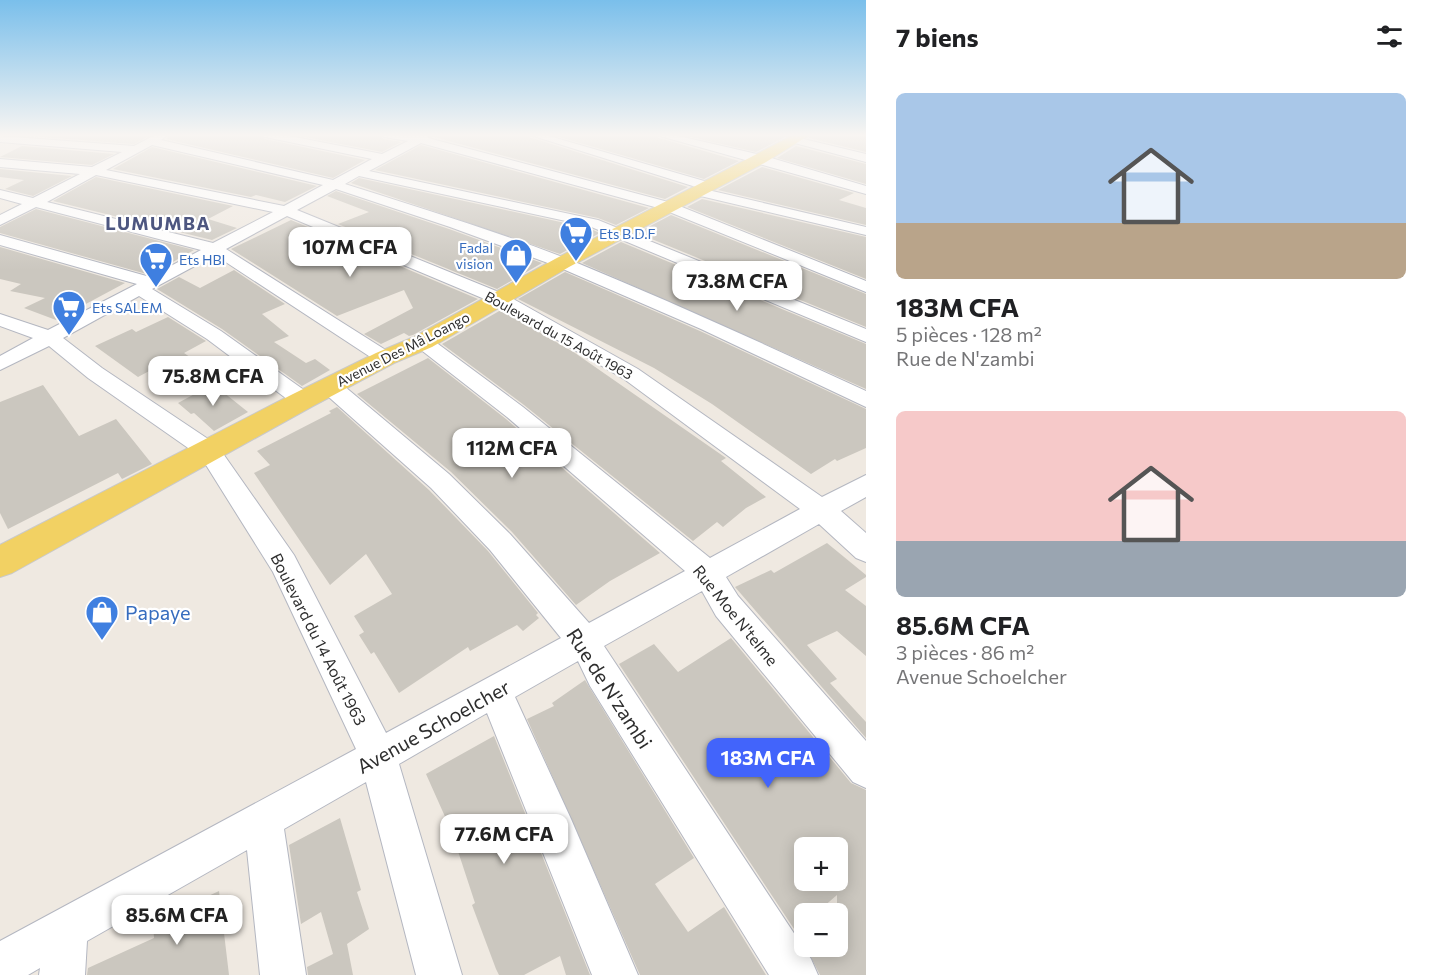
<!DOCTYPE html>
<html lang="fr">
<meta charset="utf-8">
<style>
body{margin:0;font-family:Commissioner,sans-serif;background:#f2f2f2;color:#202124;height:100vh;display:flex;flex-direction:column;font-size:22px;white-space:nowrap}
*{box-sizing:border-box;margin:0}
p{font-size:20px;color:#757577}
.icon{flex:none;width:33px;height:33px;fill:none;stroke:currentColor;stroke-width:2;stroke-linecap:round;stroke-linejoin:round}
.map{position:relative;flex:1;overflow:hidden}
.drawer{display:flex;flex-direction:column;background:#fff;width:570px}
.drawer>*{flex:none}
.tools{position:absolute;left:794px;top:837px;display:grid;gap:12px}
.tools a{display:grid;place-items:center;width:54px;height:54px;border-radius:9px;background:#fff;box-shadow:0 3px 15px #0003;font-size:30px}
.price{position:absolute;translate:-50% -51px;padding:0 14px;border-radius:12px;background:#fff;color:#222;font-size:20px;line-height:39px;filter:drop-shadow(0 2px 3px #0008)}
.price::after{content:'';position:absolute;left:50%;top:36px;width:18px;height:14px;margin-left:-9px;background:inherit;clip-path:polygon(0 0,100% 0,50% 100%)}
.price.on{background:#4264fb;color:#fff}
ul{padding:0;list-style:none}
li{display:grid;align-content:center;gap:12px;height:318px;padding:0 30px}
li span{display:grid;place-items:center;height:186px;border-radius:9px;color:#555}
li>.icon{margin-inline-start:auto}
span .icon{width:108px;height:108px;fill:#fffc;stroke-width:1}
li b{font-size:26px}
h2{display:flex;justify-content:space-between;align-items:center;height:72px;padding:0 30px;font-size:26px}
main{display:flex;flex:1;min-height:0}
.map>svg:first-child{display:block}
</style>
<main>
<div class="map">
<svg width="866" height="975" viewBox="0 0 866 975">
<rect width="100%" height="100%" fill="#efe9e1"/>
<g fill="#cbc7bf" fill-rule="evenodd">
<path d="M 48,134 L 153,134 L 134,144 L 41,137 Z"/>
<path d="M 171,134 L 258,134 L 265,139 L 365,160 L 333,178 L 166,139 Z"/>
<path d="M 289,134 L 377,134 L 384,139 L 401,142 L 382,152 Z"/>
<path d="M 428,134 L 525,134 L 526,136 L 688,187 L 665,199 L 430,136 Z"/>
<path d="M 549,134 L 651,134 L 652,136 L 739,161 L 704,179 Z"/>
<path d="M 678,134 L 791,134 L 756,152 Z"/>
<path d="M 813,134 L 866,134 L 866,152 L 809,138 Z"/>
<path d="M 421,145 L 649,208 L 616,225 L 598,218 L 375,170 Z"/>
<path d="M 22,146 L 114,154 L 92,165 L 0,157 Z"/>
<path d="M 796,146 L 866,164 L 866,184 L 777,158 Z"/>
<path d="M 152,147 L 317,186 L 285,202 L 256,195 L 251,197 L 113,169 Z"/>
<path d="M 762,167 L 854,193 L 839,200 L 866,208 L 866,225 L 718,190 Z"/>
<path d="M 0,169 L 72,176 L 33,196 L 5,189 L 24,180 L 0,177 Z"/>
<path d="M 96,177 L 233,206 L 208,219 L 237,228 L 212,240 L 53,201 Z"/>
<path d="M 359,178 L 588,228 L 600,233 L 560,254 L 351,183 Z"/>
<path d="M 336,191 L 449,229 L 542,263 L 497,289 L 338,224 L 369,212 L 327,196 Z"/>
<path d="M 702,199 L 866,237 L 866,279 L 687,207 Z"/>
<path d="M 36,209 L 194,250 L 150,275 L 0,233 L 0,227 Z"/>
<path d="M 671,215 L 866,294 L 866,327 L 637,233 Z"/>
<path d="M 291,220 L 478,299 L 413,335 L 409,336 L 404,333 L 381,344 L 364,334 L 413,308 L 404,290 L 337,316 L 231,249 Z"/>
<path d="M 621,242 L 866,344 L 866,389 L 582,263 Z"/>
<path d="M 0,247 L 125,283 L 56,320 L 24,308 L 45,298 L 10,291 L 21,284 L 0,279 Z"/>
<path d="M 234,270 L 285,304 L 262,314 L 289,336 L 274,342 L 306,363 L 315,359 L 330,370 L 302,386 L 222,329 L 157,289 L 179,277 L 200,288 Z"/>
<path d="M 565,272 L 700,331 L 866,409 L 866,448 L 837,461 L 835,459 L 811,474 L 712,404 L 654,368 L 518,299 Z"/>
<path d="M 501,310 L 575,353 L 726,458 L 721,461 L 766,497 L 746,508 L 723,527 L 717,522 L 693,541 L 524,405 L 442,344 Z"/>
<path d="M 168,317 L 206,341 L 184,353 L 212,372 L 194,382 L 166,362 L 138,377 L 95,346 L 132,329 L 136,332 Z"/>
<path d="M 428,358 L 506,419 L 660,553 L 610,581 L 576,605 L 512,532 L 451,472 L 357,394 Z"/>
<path d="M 213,384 L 248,412 L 214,431 L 194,413 L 191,414 L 178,403 Z"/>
<path d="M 43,385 L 79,436 L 116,419 L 152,464 L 122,479 L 118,473 L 8,529 L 0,513 L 0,402 Z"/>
<path d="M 337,407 L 429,490 L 488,551 L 538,613 L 536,615 L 539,618 L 523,631 L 517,625 L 470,651 L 468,647 L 399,693 L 374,652 L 371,654 L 359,635 L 364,632 L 354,616 L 392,594 L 366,554 L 330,585 L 254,473 L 270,465 L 257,451 L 331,413 L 329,411 Z"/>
<path d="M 827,543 L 866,575 L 866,577 L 845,590 L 866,606 L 866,656 L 837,631 L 807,645 L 837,679 L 830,683 L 866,722 L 866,738 L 735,587 L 771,570 L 774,573 Z"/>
<path d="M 731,638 L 851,783 L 866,790 L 866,975 L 820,975 L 805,946 L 837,946 L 837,895 L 815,914 L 804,914 L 804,944 L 619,664 L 654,644 L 678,672 ZM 804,848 L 837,848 L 837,880 L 804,880 Z"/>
<path d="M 585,680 L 694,858 L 655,884 L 688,932 L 724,907 L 766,975 L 640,975 L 527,719 L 554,706 L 552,703 Z"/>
<path d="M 494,736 L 590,975 L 566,975 L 560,956 L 524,975 L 499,975 L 496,969 L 472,905 L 475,903 L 451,830 L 426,774 Z"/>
<path d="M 340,818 L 361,890 L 357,892 L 369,929 L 347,944 L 353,975 L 308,975 L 307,967 L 333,954 L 321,912 L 301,924 L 289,845 Z"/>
<path d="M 219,891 L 229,975 L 87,975 L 88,968 L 154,938 L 153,922 Z"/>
</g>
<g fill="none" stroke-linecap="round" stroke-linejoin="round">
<defs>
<g id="minor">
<path d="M 157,134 L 169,134 L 161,140 L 333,180 L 372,159 L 265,137 L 260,134 L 279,134 L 382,154 L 408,141 L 384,137 L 379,134 L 423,134 L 427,135 L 428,138 L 672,203 L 866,281 L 866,292 L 662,209 L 421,143 L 369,171 L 598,220 L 866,329 L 866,342 L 589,226 L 359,176 L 345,184 C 420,208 497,231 570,260 C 670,301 768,346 866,391 L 866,407 L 701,329 L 556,266 L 450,227 L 336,189 L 297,210 L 506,295 L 638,369 L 822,497 L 866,475 L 866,497 L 841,511 L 866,533 L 866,562 L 856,558 L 819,524 L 726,577 L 738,596 L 866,741 L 866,788 L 853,782 L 716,616 L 702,591 L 604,646 L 811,959 L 818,975 L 769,975 L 590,686 L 578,661 L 515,697 L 571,819 L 638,975 L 592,975 L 487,713 L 399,764 L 462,975 L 416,975 L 366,782 L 284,829 L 306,975 L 260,975 L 247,850 L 87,941 L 85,975 L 39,975 L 40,968 L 28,975 L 0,975 L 0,941 L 356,749 L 273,572 L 201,457 L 88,378 L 49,346 L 0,370 L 0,356 L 33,338 L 0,326 L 0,314 L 48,330 L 137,284 L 0,245 L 0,235 L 150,277 L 201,250 L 36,207 L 0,225 L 0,215 L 22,204 L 0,198 L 0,190 L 33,198 L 80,174 L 0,167 L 0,159 L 92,167 L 122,152 L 0,142 L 0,136 L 134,146 ZM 152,145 L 323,185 L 284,206 L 106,170 ZM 96,175 L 273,212 L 213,243 L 47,202 ZM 287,216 L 494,303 L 624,379 L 800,509 L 710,558 L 523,407 L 430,338 L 416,338 L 413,342 L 416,346 L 507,417 L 685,571 L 589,623 L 510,534 L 449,474 L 338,381 L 330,379 L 322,381 L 319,386 L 322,391 L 431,488 L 490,550 L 561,638 L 386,733 L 294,555 L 217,445 L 102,368 L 63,338 L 139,296 L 207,339 L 295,405 L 303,407 L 311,405 L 314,400 L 311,395 L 221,331 L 152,289 L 215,255 L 378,362 L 392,362 L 395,358 L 392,354 L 226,249 Z"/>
<path d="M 527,134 L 542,134 L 711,183 L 713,186 L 708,190 L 866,227 L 866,235 L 692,194 L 690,191 L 696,187 Z"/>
<path d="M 653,134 L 670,134 L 761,155 L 866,186 L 866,194 Z"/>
<path d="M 795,137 L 866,154 L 866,162 L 791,142 L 791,138 Z"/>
</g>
<path id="major" d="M 795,134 L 811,134 L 766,162 L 569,267 L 432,347 L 394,363 L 313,406 L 12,573 L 0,577 L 0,545 L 293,394 L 376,353 L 414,337 L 555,259 Z"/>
</defs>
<use href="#minor" stroke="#b4b7c1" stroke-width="2"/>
<use href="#major" stroke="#c9c9c9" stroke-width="2"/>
<use href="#minor" fill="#fff" fill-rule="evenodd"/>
<use href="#major" fill="#f2d163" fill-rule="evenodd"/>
</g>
<linearGradient id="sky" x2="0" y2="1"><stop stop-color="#7abfeb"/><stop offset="0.5" stop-color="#f8f5f2"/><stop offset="1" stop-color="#f8f5f2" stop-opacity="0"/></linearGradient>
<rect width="866" height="270" fill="url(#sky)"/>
<defs>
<symbol id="supermarket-pin" viewBox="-11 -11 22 30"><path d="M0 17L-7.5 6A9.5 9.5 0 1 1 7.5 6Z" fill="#3f7fe0" stroke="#fff"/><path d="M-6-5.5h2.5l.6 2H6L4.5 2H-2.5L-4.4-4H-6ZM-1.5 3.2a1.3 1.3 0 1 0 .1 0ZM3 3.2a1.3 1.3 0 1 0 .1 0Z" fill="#fff"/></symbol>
<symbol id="shop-pin" viewBox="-11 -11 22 30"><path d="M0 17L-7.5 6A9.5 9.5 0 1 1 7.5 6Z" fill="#3f7fe0" stroke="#fff"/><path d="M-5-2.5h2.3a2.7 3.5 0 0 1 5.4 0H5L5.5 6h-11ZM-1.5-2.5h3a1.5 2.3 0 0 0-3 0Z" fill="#fff"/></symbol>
</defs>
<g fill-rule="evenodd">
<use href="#supermarket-pin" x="557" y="214" width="38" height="52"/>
<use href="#shop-pin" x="497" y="236" width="38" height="52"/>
<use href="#supermarket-pin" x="137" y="240" width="38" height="52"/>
<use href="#supermarket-pin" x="50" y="288" width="38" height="52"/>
<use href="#shop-pin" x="83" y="593" width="38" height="52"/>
</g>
<g text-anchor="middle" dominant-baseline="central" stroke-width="4.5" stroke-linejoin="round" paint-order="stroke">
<g font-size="14" fill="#366cbe" stroke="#fff" text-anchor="start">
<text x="599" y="233">Ets B.D.F</text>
<text x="493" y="247" text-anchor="end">Fadal<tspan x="493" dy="16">vision</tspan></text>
<text x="179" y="259">Ets HBI</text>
<text x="92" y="307">Ets SALEM</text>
</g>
<g font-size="14" fill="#2e2e2e" stroke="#fff">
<text transform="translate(559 335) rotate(29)">Boulevard du 15 Août 1963</text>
<text transform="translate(403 349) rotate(-27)">Avenue Des Mâ Loango</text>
</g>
<g font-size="16" fill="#2e2e2e" stroke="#fff">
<text transform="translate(736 615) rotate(51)">Rue Moe N'telme</text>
<text transform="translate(319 639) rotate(63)">Boulevard du 14 Août 1963</text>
</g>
<g font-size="18" font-weight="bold" letter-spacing="1.5" fill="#4d5680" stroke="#fff">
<text x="158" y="223">LUMUMBA</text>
</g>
<g font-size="20" fill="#366cbe" stroke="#fff" text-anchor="start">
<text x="125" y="612">Papaye</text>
</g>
<g font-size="20" fill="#2e2e2e" stroke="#fff">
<text transform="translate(610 688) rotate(57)">Rue de N'zambi</text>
<text transform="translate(433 726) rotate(-29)">Avenue Schoelcher</text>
</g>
</g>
</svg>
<div class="tools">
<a>+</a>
<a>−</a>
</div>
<b class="price" style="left:350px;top:278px">107M CFA</b>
<b class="price" style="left:737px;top:312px">73.8M CFA</b>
<b class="price" style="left:213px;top:407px">75.8M CFA</b>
<b class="price" style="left:512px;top:479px">112M CFA</b>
<b class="price on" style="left:768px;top:789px">183M CFA</b>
<b class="price" style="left:504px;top:865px">77.6M CFA</b>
<b class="price" style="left:177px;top:946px">85.6M CFA</b>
</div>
<section class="drawer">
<h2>7 biens<svg class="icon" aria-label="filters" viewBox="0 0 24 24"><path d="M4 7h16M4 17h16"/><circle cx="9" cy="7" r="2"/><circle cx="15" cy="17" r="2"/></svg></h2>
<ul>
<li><span style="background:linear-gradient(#a9c7e8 70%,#b9a48a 0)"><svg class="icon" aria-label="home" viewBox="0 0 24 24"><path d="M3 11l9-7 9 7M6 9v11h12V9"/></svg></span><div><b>183M CFA</b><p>5 pièces · 128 m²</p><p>Rue de N'zambi</p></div></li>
<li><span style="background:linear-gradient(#f6c9c9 70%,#9aa5b1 0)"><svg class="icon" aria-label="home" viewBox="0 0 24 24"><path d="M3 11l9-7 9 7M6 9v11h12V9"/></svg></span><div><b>85.6M CFA</b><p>3 pièces · 86 m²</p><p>Avenue Schoelcher</p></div></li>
</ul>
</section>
</main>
